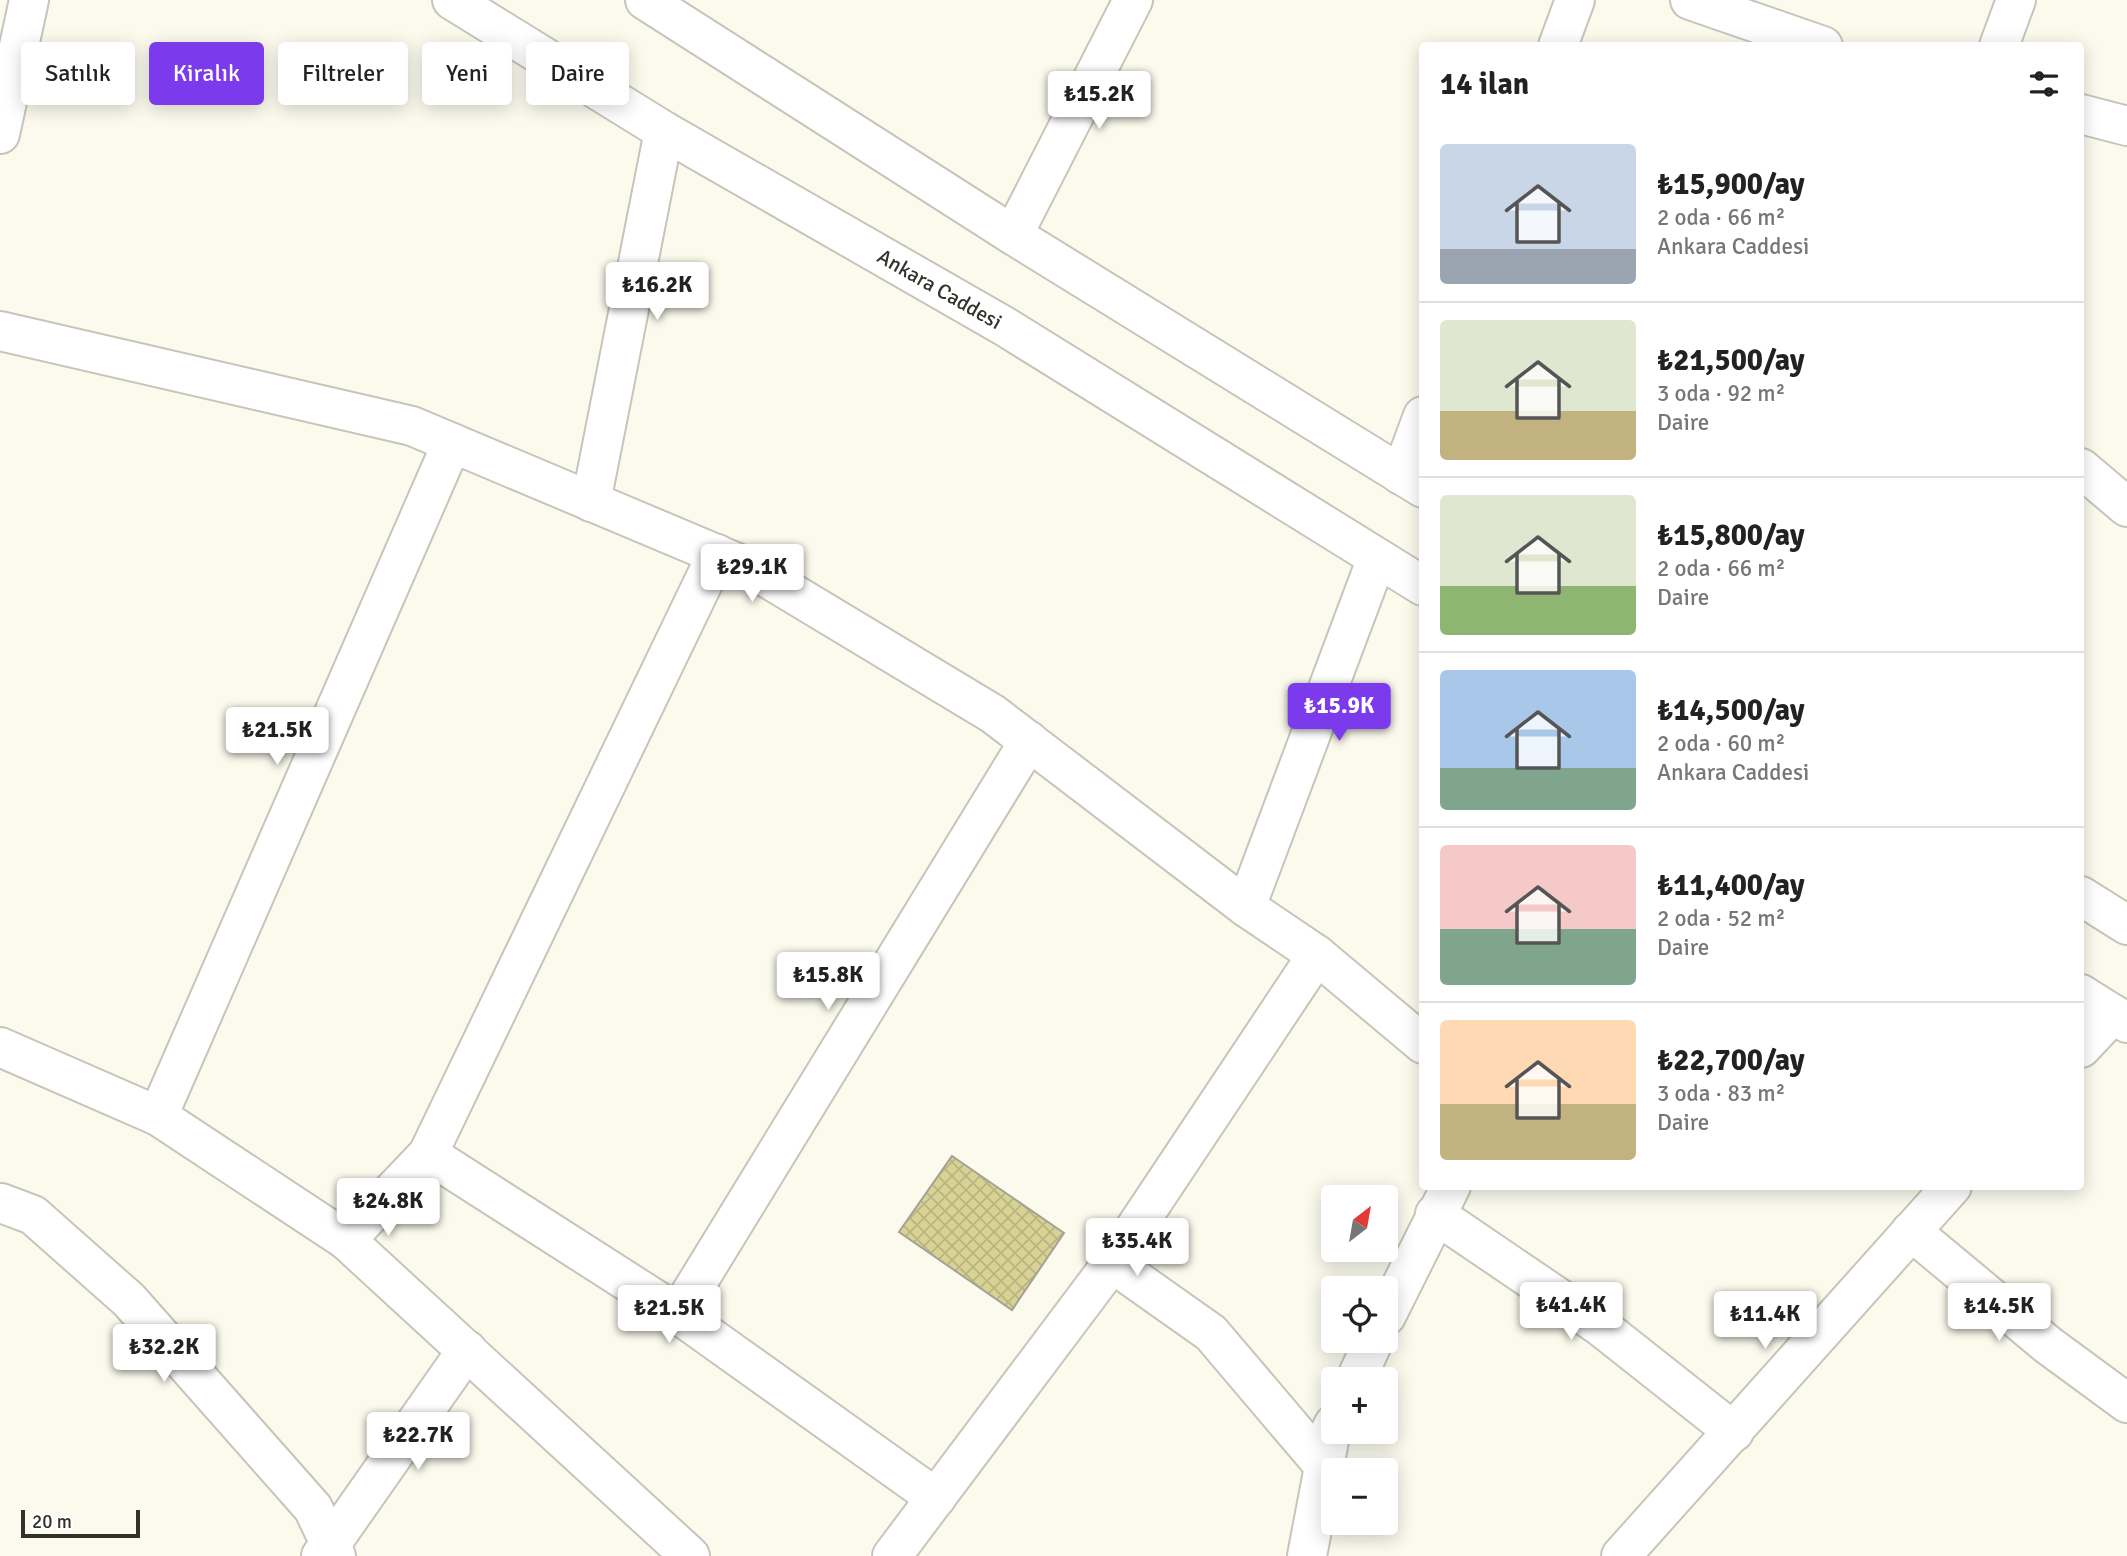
<!DOCTYPE html>
<html lang="tr">
<meta charset="utf-8">
<style>
body{margin:0;font-family:Signika,sans-serif;background:#f6f6f6;color:#222;height:100vh;display:flex;flex-direction:column;font-size:26px;white-space:nowrap}
*{box-sizing:border-box;margin:0}
p{font-size:23px;color:#767676}
.icon{flex:none;width:38px;height:38px;fill:none;stroke:currentColor;stroke-width:2;stroke-linecap:round;stroke-linejoin:round}
.map{position:relative;flex:1;overflow:hidden}
.sheet{position:absolute;left:1419px;top:42px;width:665px;height:1148px;display:flex;flex-direction:column;background:#fff;border-radius:7px;box-shadow:0 4px 18px #0003}
.sheet>*{flex:none}
.banner{position:absolute;left:21px;top:42px;width:665px;height:63px;display:flex;gap:14px}
.needle{width:46px;rotate:31deg}
.buttons{position:absolute;left:1321px;top:1185px;display:grid;gap:14px}
.buttons a{display:grid;place-items:center;width:77px;height:77px;border-radius:7px;background:#fff;box-shadow:0 4px 18px #0003;font-size:35px}
.scale{position:absolute;left:21px;bottom:18px;width:119px;box-sizing:border-box;padding-left:7px;border:4px solid #32312c;border-top:0;font-size:19px;line-height:24px;white-space:nowrap;color:#32312c;-webkit-text-stroke:5px #fff;paint-order:stroke}
.price{position:absolute;translate:-50% -60px;padding:0 16px;border-radius:7px;background:#fff;color:#222;font-size:23px;line-height:46px;filter:drop-shadow(0 2px 4px #0008)}
.price::after{content:'';position:absolute;left:50%;top:42px;width:21px;height:16px;margin-left:-10px;background:inherit;clip-path:polygon(0 0,100% 0,50% 100%)}
.price.current{background:#7c3aed;color:#fff}
ul{padding:0;list-style:none}
li{display:flex;align-items:center;gap:21px;height:175px;padding:0 21px}
li+li{border-top:2px solid #e0e0e0}
li span{display:grid;place-items:center;flex:none;width:196px;height:140px;border-radius:7px;color:#555}
li>.icon{margin-inline-start:auto}
span .icon{width:84px;height:84px;fill:#fffc;stroke-width:1}
li b{font-size:30px}
h2{display:flex;justify-content:space-between;align-items:center;height:84px;padding:0 21px;font-size:30px}
.pill{padding:0 24px;border-radius:7px;background:#fff;box-shadow:0 4px 18px #0003;font-size:24px;line-height:63px}
.pill.current{background:#7c3aed;color:#fff}
.map>svg:first-child{display:block}
</style>
<div class="map">
<svg width="2127" height="1556" viewBox="0 0 2127 1556">
<defs>
<pattern id="building-cross-hatch" width="8" height="8" patternUnits="userSpaceOnUse" patternTransform="scale(1.75)"><rect width="8" height="8" fill="#d8d294"/><path d="M0 0l8 8M0 8l8-8" fill="none" stroke="#bab580"/></pattern>
</defs>
<rect width="100%" height="100%" fill="#fbfaed"/>
<path fill="url(#building-cross-hatch)" stroke="#a3a296" stroke-width="2" d="M 952,1156 L 1064,1233 L 1012,1310 L 899,1232 Z"/>
<g fill="none" stroke-linecap="round" stroke-linejoin="round">
<defs>
<g id="street">
<path d="M 1690,0 L 1823,46"/>
<path d="M 1558,46 L 1575,0"/>
<path d="M 1999,46 L 2016,0"/>
<path d="M 2081,114 L 2127,126"/>
<path d="M 0,134 L 29,0"/>
<path d="M 1013,235 L 1133,0"/>
<path d="M 0,331 L 412,426 L 754,570 L 993,714 L 1246,907 L 1317,955 L 1423,1044"/>
<path d="M 2081,468 L 2127,507"/>
<path d="M 1401,475 L 1423,416"/>
<path d="M 591,502 L 664,131"/>
<path d="M 1246,907 L 1377,558"/>
<path d="M 0,1047 L 158,1116 L 346,1240 L 690,1556"/>
<path d="M 2081,1048 L 2113,1014"/>
<path d="M 158,1116 L 452,443"/>
<path d="M 428,1154 L 678,1314 L 936,1498"/>
<path d="M 1,1203 L 33,1215 L 129,1300 L 313,1508 L 336,1556"/>
<path d="M 1435,1214 L 1600,1326 L 1734,1432"/>
<path d="M 1911,1231 L 2048,1345 L 2127,1403"/>
<path d="M 346,1240 L 428,1154 L 717,554"/>
<path d="M 1112,1263 L 1211,1333 L 1324,1466"/>
<path d="M 678,1314 L 1029,741"/>
<path d="M 1386,1316 L 1451,1186"/>
<path d="M 1356,1379 L 1374,1340"/>
<path d="M 321,1556 L 331,1544 L 467,1350"/>
<path d="M 892,1556 L 1112,1263 L 1317,955"/>
<path d="M 1307,1556 L 1331,1430 L 1334,1424"/>
<path d="M 1621,1556 L 1952,1186"/>
</g>
<g id="highway">
<path id="s1" d="M 452,0 L 664,131 L 1004,326 L 1423,586"/>
<path d="M 645,0 L 1013,235 L 1423,488"/>
<path d="M 2081,896 L 2127,925"/>
<path d="M 2081,994 L 2127,1023"/>
</g>
</defs>
<use href="#street" stroke="#c6c5b9" stroke-width="42"/>
<use href="#highway" stroke="#c6c5b9" stroke-width="42"/>
<use href="#street" stroke="#fff" stroke-width="38"/>
<use href="#highway" stroke="#fff" stroke-width="38"/>
</g>
<g text-anchor="middle" dominant-baseline="central" stroke-width="6" stroke-linejoin="round" paint-order="stroke">
<g font-size="21" fill="#32312c" stroke="#fff">
<text stroke="none"><textPath href="#s1" startOffset="567">Ankara Caddesi</textPath></text>
</g>
</g>
</svg>
<div class="buttons">
<a><svg class="needle" viewBox="-14 -14 28 28"><path d="M0-13l5 13h-10z" fill="#e53935"/><path d="M0 13l5-13h-10z" fill="#767676"/></svg></a>
<a><svg class="icon" aria-label="locate" viewBox="0 0 24 24"><circle cx="12" cy="12" r="6"/><path d="M12 2v4M12 18v4M2 12h4M18 12h4"/></svg></a>
<a>+</a>
<a>−</a>
</div>
<div class="scale">20 m</div>
<b class="price" style="left:1099px;top:131px">₺15.2K</b>
<b class="price" style="left:657px;top:322px">₺16.2K</b>
<b class="price" style="left:752px;top:604px">₺29.1K</b>
<b class="price current" style="left:1339px;top:743px">₺15.9K</b>
<b class="price" style="left:277px;top:767px">₺21.5K</b>
<b class="price" style="left:828px;top:1012px">₺15.8K</b>
<b class="price" style="left:388px;top:1238px">₺24.8K</b>
<b class="price" style="left:1137px;top:1278px">₺35.4K</b>
<b class="price" style="left:1571px;top:1342px">₺41.4K</b>
<b class="price" style="left:1999px;top:1343px">₺14.5K</b>
<b class="price" style="left:669px;top:1345px">₺21.5K</b>
<b class="price" style="left:1765px;top:1351px">₺11.4K</b>
<b class="price" style="left:164px;top:1384px">₺32.2K</b>
<b class="price" style="left:418px;top:1472px">₺22.7K</b>
<div class="banner">
<a class="pill">Satılık</a>
<a class="pill current">Kiralık</a>
<a class="pill">Filtreler</a>
<a class="pill">Yeni</a>
<a class="pill">Daire</a>
</div>
<section class="sheet">
<h2>14 ilan<svg class="icon" aria-label="filters" viewBox="0 0 24 24"><path d="M4 7h16M4 17h16"/><circle cx="9" cy="7" r="2"/><circle cx="15" cy="17" r="2"/></svg></h2>
<ul>
<li><span style="background:linear-gradient(#c9d6e8 75%,#9aa5b1 0)"><svg class="icon" aria-label="home" viewBox="0 0 24 24"><path d="M3 11l9-7 9 7M6 9v11h12V9"/></svg></span><div><b>₺15,900/ay</b><p>2 oda · 66 m²</p><p>Ankara Caddesi</p></div></li>
<li><span style="background:linear-gradient(#dfe7d0 65%,#c2b280 0)"><svg class="icon" aria-label="home" viewBox="0 0 24 24"><path d="M3 11l9-7 9 7M6 9v11h12V9"/></svg></span><div><b>₺21,500/ay</b><p>3 oda · 92 m²</p><p>Daire</p></div></li>
<li><span style="background:linear-gradient(#dfe7d0 65%,#8fb573 0)"><svg class="icon" aria-label="home" viewBox="0 0 24 24"><path d="M3 11l9-7 9 7M6 9v11h12V9"/></svg></span><div><b>₺15,800/ay</b><p>2 oda · 66 m²</p><p>Daire</p></div></li>
<li><span style="background:linear-gradient(#a9c7e8 70%,#7fa58c 0)"><svg class="icon" aria-label="home" viewBox="0 0 24 24"><path d="M3 11l9-7 9 7M6 9v11h12V9"/></svg></span><div><b>₺14,500/ay</b><p>2 oda · 60 m²</p><p>Ankara Caddesi</p></div></li>
<li><span style="background:linear-gradient(#f6c9c9 60%,#7fa58c 0)"><svg class="icon" aria-label="home" viewBox="0 0 24 24"><path d="M3 11l9-7 9 7M6 9v11h12V9"/></svg></span><div><b>₺11,400/ay</b><p>2 oda · 52 m²</p><p>Daire</p></div></li>
<li><span style="background:linear-gradient(#ffd9b3 60%,#c2b280 0)"><svg class="icon" aria-label="home" viewBox="0 0 24 24"><path d="M3 11l9-7 9 7M6 9v11h12V9"/></svg></span><div><b>₺22,700/ay</b><p>3 oda · 83 m²</p><p>Daire</p></div></li>
</ul>
</section>
</div>
